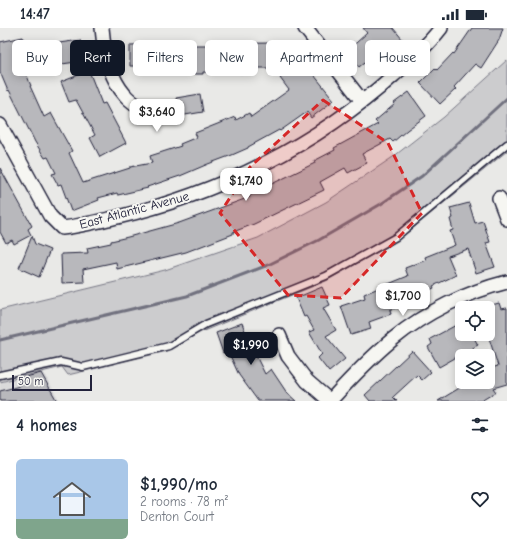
<!DOCTYPE html>
<meta charset="utf-8">
<style>
body{margin:0;font-family:"Comic Neue",sans-serif;background:#f6f6f7;color:#1f2937;height:100vh;display:flex;flex-direction:column;font-size:15px;white-space:nowrap}
*{box-sizing:border-box;margin:0}
p{font-size:13px;color:#747a83}
.icon{flex:none;width:22px;height:22px;fill:none;stroke:currentColor;stroke-width:2;stroke-linecap:round;stroke-linejoin:round}
.map{position:relative;height:373px;overflow:hidden}
.panel{display:flex;flex-direction:column;background:#fff;flex:1}
.panel>*{flex:none}
.banner{position:absolute;left:12px;top:12px;width:483px;height:36px;display:flex;gap:8px}
.fabs{position:absolute;left:455px;top:273px;display:grid;gap:8px}
.fabs a{display:grid;place-items:center;width:40px;height:40px;border-radius:6px;background:#fff;box-shadow:0 2px 10px #0003;font-size:20px}
.scale{position:absolute;left:12px;bottom:10px;width:80px;box-sizing:border-box;padding-left:4px;border:2px solid #22223b;border-top:0;font-size:11px;line-height:14px;white-space:nowrap;color:#22223b;-webkit-text-stroke:3px #f6f6f2;paint-order:stroke}
.price{position:absolute;translate:-50% -34px;padding:0 9px;border-radius:8px;background:#fff;color:#222;font-size:13px;line-height:26px;filter:drop-shadow(0 1px 2px #0008)}
.price::after{content:'';position:absolute;left:50%;top:24px;width:12px;height:9px;margin-left:-6px;background:inherit;clip-path:polygon(0 0,100% 0,50% 100%)}
.price.active{background:#111827;color:#fff}
ul{padding:0;list-style:none}
li{display:flex;align-items:center;gap:12px;height:100px;padding:0 16px}
li span{display:grid;place-items:center;flex:none;width:112px;height:80px;border-radius:6px;color:#555}
li>.icon{margin-inline-start:auto}
span .icon{width:48px;height:48px;fill:#fffc;stroke-width:1}
li b{font-size:17px}
h2{display:flex;justify-content:space-between;align-items:center;height:48px;padding:0 16px;font-size:17px}
.pill{padding:0 14px;border-radius:6px;background:#fff;box-shadow:0 2px 10px #0003;font-size:14px;line-height:36px}
.pill.active{background:#111827;color:#fff}
.status{display:flex;justify-content:space-between;align-items:center;height:28px;padding:0 20px;background:#fff;direction:ltr}
.status svg{height:11px;fill:currentColor}
.map>svg:first-child{display:block}
</style>
<div class="status"><b>14:47</b><svg viewBox="0 0 49 12"><path d="M0 12V9h3v3zM5 12V6h3v6zM10 12V3h3v9zM15 12V0h3v12zM26 1h20v11H26zM47 4h2v5h-2z"/></svg></div>
<div class="map">
<svg width="507" height="373" viewBox="0 0 507 373">
<rect width="100%" height="100%" fill="#e9e9e7"/>
<filter id="ink" filterUnits="userSpaceOnUse"><feTurbulence type="fractalNoise" baseFrequency=".025" numOctaves="2"/><feDisplacementMap in="SourceGraphic" scale="8" xChannelSelector="R" yChannelSelector="G"/><feConvolveMatrix kernelMatrix="1 2 1 2 8 2 1 2 1" color-interpolation-filters="sRGB"/></filter>
<g filter="url(#ink)">
<path fill="#dadada" d="M 43,343 L 60,373 L 0,373 L 0,354 Z"/>
<path fill="#ccccce" stroke="#777784" d="M 507,32 L 507,123 L 412,201 L 392,216 L 326,253 L 201,304 L 167,323 L 68,347 L 62,339 L 0,354 L 0,282 L 165,242 L 258,210 L 326,174 L 393,129 L 444,89 Z"/>
<g fill="none" stroke-linecap="round" stroke-linejoin="round">
<path stroke="#71717f" stroke-width="3" d="M 0,312 L 187,268 L 268,237 L 319,212 L 381,176 L 422,148 L 507,70"/>
</g>
<g fill="#b8b8bc" stroke="#22223b">
<path d="M 363,0 L 393,0 L 403,12 L 389,23 L 387,22 L 382,27 L 382,28 L 370,40 L 365,34 L 359,39 L 346,24 L 367,5 Z"/>
<path d="M 472,0 L 503,0 L 499,12 L 481,40 L 475,36 L 454,59 L 456,61 L 440,76 L 420,55 L 435,40 L 437,42 L 453,25 L 454,26 Z"/>
<path d="M 23,9 L 28,31 L 21,32 L 31,58 L 30,58 L 44,89 L 51,85 L 63,107 L 72,123 L 69,125 L 83,155 L 130,140 L 130,139 L 152,135 L 150,128 L 181,118 L 180,116 L 197,109 L 195,105 L 235,89 L 236,92 L 249,85 L 251,89 L 289,62 L 280,50 L 302,32 L 334,72 L 311,90 L 307,84 L 280,103 L 279,102 L 248,119 L 248,120 L 232,127 L 208,136 L 180,148 L 147,159 L 148,160 L 118,167 L 117,165 L 98,170 L 99,172 L 71,183 L 61,156 L 58,157 L 52,146 L 56,145 L 48,129 L 45,130 L 35,114 L 9,62 L 8,63 L 0,44 L 0,14 Z"/>
<path d="M 80,12 L 83,33 L 55,37 L 52,16 Z"/>
<path d="M 159,15 L 171,15 L 171,17 L 208,17 L 208,16 L 270,15 L 270,21 L 284,21 L 284,40 L 251,40 L 251,46 L 203,44 L 203,46 L 181,46 L 181,40 L 158,39 L 158,38 L 130,38 L 130,17 L 159,16 Z"/>
<path d="M 89,43 L 102,76 L 105,75 L 126,115 L 100,129 L 90,110 L 95,107 L 76,72 L 69,74 L 61,54 Z"/>
<path d="M 409,64 L 426,88 L 407,102 L 393,114 L 390,111 L 362,126 L 367,135 L 348,145 L 345,140 L 320,154 L 324,162 L 254,196 L 233,204 L 233,206 L 186,224 L 117,241 L 116,234 L 83,241 L 84,254 L 62,255 L 61,226 L 88,225 L 87,220 L 111,215 L 111,213 L 128,209 L 179,195 L 250,169 L 249,167 L 315,135 L 314,133 L 335,122 L 334,120 L 378,96 L 375,93 L 395,76 L 394,75 Z"/>
<path d="M 200,66 L 203,84 L 179,88 L 176,70 Z"/>
<path d="M 0,140 L 32,198 L 28,201 L 31,207 L 14,216 L 12,212 L 6,215 L 0,204 Z"/>
<path d="M 469,175 L 475,195 L 483,193 L 490,214 L 486,215 L 495,239 L 476,245 L 468,221 L 448,228 L 456,247 L 433,258 L 434,260 L 406,272 L 407,275 L 390,282 L 391,286 L 369,294 L 371,301 L 351,307 L 341,278 L 365,270 L 364,266 L 408,248 L 405,240 L 426,232 L 425,229 L 455,217 L 450,203 L 453,202 L 450,191 L 453,190 L 450,180 Z"/>
<path d="M 32,208 L 35,216 L 50,222 L 39,249 L 19,240 Z"/>
<path d="M 322,259 L 330,277 L 323,280 L 336,302 L 326,308 L 345,331 L 329,344 L 318,330 L 322,326 L 309,304 L 314,302 L 306,288 L 304,289 L 296,270 Z"/>
<path d="M 499,275 L 501,281 L 507,280 L 507,356 L 493,360 L 496,364 L 481,373 L 438,373 L 461,359 L 462,360 L 472,354 L 488,354 L 488,341 L 498,338 L 488,307 L 488,278 Z"/>
<path d="M 462,294 L 462,306 L 472,306 L 478,317 L 439,339 L 428,319 L 432,316 L 430,311 Z"/>
<path d="M 242,295 L 253,324 L 254,324 L 265,346 L 271,341 L 287,365 L 296,373 L 258,373 L 239,347 L 228,323 L 223,325 L 216,305 Z"/>
<path d="M 412,323 L 431,344 L 422,352 L 417,347 L 393,369 L 397,373 L 370,373 L 365,367 Z"/>
<path d="M 41,345 L 57,373 L 0,373 L 0,363 L 20,358 L 18,351 Z"/>
</g>
<g fill="none" stroke-linecap="round" stroke-linejoin="round">
<defs>
<path id="lane" d="M 0,347 L 61,334 L 83,339 L 169,318 L 206,296 L 326,248 L 396,209 L 507,116"/>
<g id="street">
<path d="M 102,0 C 104,23 109,49 125,67 C 130,73 138,78 144,83"/>
<path d="M 305,0 L 362,73"/>
<path d="M 0,97 L 50,188 L 62,200 C 81,198 99,193 118,189 C 220,165 316,117 394,47 C 411,32 427,18 441,0"/>
<path d="M 499,170 L 507,191"/>
<path d="M 279,307 L 288,328 L 307,353 L 330,373"/>
<path d="M 330,373 C 350,351 370,330 393,311 C 426,284 467,264 507,254"/>
</g>
</defs>
<use href="#lane" stroke="#22223b" stroke-width="9"/>
<use href="#street" stroke="#22223b" stroke-width="16"/>
<use href="#lane" stroke="#f6f6f2" stroke-width="6"/>
<use href="#street" stroke="#f6f6f2" stroke-width="13"/>
</g>
</g>
<path fill="#d62828" fill-opacity="0.2" stroke="#d62828" stroke-width="3" stroke-dasharray="8 5" stroke-linejoin="round" d="M 323,72 L 388,115 L 422,185 L 341,270 L 288,267 L 220,185 L 250,139 Z"/>
<g text-anchor="middle" dominant-baseline="central" stroke-width="4" stroke-linejoin="round" paint-order="stroke">
<g font-size="13" fill="#22223b" stroke="#f6f6f2">
<text transform="translate(134 182) rotate(-15)">East Atlantic Avenue</text>
</g>
</g>
</svg>
<div class="fabs">
<a><svg class="icon" aria-label="locate" viewBox="0 0 24 24"><circle cx="12" cy="12" r="6"/><path d="M12 2v4M12 18v4M2 12h4M18 12h4"/></svg></a>
<a><svg class="icon" aria-label="layers" viewBox="0 0 24 24"><path d="M12 4l9 5-9 5-9-5zM3 14l9 5 9-5"/></svg></a>
</div>
<div class="scale">50 m</div>
<b class="price" style="left:157px;top:105px">$3,640</b>
<b class="price" style="left:246px;top:174px">$1,740</b>
<b class="price" style="left:403px;top:289px">$1,700</b>
<b class="price active" style="left:251px;top:338px">$1,990</b>
<div class="banner">
<a class="pill">Buy</a>
<a class="pill active">Rent</a>
<a class="pill">Filters</a>
<a class="pill">New</a>
<a class="pill">Apartment</a>
<a class="pill">House</a>
</div>
</div>
<section class="panel">
<h2>4 homes<svg class="icon" aria-label="filters" viewBox="0 0 24 24"><path d="M4 7h16M4 17h16"/><circle cx="9" cy="7" r="2"/><circle cx="15" cy="17" r="2"/></svg></h2>
<ul>
<li><span style="background:linear-gradient(#a9c7e8 75%,#7fa58c 0)"><svg class="icon" aria-label="home" viewBox="0 0 24 24"><path d="M3 11l9-7 9 7M6 9v11h12V9"/></svg></span><div><b>$1,990/mo</b><p>2 rooms · 78 m²</p><p>Denton Court</p></div><svg class="icon" aria-label="heart" viewBox="0 0 24 24"><path d="M12 20l-8-8c-3-5 5-10 8-4 3-6 11-1 8 4z"/></svg></li>
</ul>
</section>
